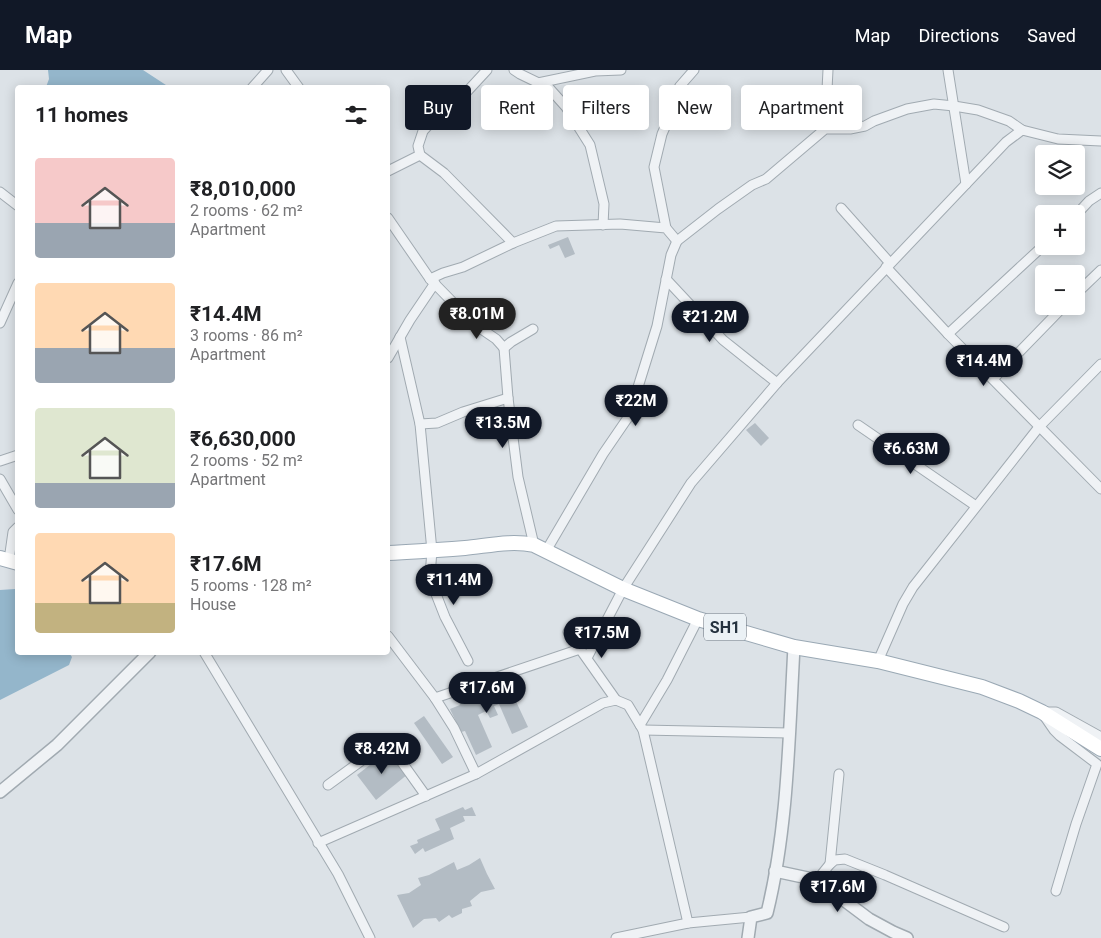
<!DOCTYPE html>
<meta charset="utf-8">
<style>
body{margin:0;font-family:Roboto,sans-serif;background:#f2f2f2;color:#202124;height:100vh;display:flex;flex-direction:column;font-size:19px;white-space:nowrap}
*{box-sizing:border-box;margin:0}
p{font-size:16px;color:#757577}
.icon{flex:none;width:28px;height:28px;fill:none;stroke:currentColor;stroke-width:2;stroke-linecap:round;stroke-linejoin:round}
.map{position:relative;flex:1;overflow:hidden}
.sheet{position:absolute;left:15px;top:15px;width:375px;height:570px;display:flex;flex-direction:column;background:#fff;border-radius:5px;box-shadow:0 2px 12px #0003}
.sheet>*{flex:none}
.guide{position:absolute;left:405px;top:15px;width:475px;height:45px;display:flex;gap:10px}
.controls{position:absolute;left:1035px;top:75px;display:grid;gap:10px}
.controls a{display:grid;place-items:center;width:50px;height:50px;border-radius:5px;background:#fff;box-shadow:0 2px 12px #0003;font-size:25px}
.price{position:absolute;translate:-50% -42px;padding:0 11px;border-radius:18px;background:#111827;color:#fff;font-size:16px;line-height:32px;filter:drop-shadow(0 1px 2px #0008)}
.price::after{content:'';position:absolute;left:50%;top:30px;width:15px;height:11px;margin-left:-8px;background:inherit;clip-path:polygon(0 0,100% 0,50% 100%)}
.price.current{background:#222;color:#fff}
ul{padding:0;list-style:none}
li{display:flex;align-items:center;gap:15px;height:125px;padding:0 20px}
li span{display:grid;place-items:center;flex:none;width:140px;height:100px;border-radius:5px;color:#555}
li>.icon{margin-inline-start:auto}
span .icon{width:60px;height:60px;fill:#fffc;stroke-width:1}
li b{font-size:21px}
h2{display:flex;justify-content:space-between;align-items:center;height:60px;padding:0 20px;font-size:21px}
.pill{padding:0 18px;border-radius:5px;background:#fff;box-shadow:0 2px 12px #0003;font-size:18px;line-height:45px}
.pill.current{background:#111827;color:#fff}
header{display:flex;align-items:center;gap:30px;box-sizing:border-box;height:70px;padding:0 25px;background:#111827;color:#fff}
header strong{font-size:24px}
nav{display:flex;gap:28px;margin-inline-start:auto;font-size:18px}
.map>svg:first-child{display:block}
</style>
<header>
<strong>Map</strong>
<nav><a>Map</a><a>Directions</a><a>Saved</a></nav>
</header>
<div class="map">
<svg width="1101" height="868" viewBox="0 0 1101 868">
<rect width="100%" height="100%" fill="#dce2e7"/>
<g fill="#94b6cb">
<path d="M 48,0 L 143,0 L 169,17 L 46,17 L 49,9 Z"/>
<path d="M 15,519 L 18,521 L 18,582 L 69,583 L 72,587 L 69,595 L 0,630 L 0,520 Z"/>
</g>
<g fill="#b3bcc4">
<path d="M 568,167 L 575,184 L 565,188 L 559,175 L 550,179 L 548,175 Z"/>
<path d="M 755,353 L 769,368 L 761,376 L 746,360 Z"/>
<path d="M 507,612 L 528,657 L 512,664 L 499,634 L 494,636 L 498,645 L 490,648 L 486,641 L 478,645 L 492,677 L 476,685 L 465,661 L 461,662 L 450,639 L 460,635 L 457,628 L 471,622 L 473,627 Z"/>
<path d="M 424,646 L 453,687 L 442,694 L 414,653 Z"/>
<path d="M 389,680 L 408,704 L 376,730 L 357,705 Z"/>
<path d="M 463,737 L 465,740 L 472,737 L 476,746 L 463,746 L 465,751 L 450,758 L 454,769 L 425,782 L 423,778 L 415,784 L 410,776 L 418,773 L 417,770 L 440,760 L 435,749 Z"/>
<path d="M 480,788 L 487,804 L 495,819 L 481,822 L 470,831 L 472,836 L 462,839 L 462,843 L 452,848 L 449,845 L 439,852 L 436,848 L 424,849 L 413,858 L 397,825 L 409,823 L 421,815 L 418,808 L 429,805 L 454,792 L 457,800 L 469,795 Z"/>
</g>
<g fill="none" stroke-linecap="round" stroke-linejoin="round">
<defs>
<g id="minor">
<path d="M 286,0 L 299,18"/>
<path d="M 514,0 L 520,4 L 549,18 L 566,37 L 590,75 L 604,134 L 603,155"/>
<path d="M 948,0 L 966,114"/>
<path d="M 538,13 L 595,1 L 621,0"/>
<path d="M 252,18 L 268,0"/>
<path d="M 825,59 L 828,0"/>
<path d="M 420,85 L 444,103 L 513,173"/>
<path d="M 388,101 L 420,85 L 418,76 L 423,61 L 434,49 L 462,27 L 487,0"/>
<path d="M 0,122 L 18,136"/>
<path d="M 841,138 L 890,193"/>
<path d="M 1076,145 L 1089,131 L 1101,123"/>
<path d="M 388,148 L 430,209 L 474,254 L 496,269 L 504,278 L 511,272 L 533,259"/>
<path d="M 666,158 L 654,97 L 662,64 L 669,48 L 675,25 L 680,16 L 694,0"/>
<path d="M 886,197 L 948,264 L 1101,419"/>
<path d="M 430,209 L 443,203 L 463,197 L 513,173 L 556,156 L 620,154 L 666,158 L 677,171"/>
<path d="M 666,209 L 723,270 L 777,313"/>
<path d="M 1076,224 L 1101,200"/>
<path d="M 0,253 L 18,213"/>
<path d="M 948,264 L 1044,175"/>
<path d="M 400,267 L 420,354 L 432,481 L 430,505 L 434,519 L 445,547 L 468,591"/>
<path d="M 504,278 L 508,328 L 518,407 L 534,475"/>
<path d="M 388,288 L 410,250 L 435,213"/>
<path d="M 993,309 L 1064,236"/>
<path d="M 420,354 L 437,353 L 463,342 L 508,328"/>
<path d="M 858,355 L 976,436"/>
<path d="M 0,391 L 18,385"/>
<path d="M 0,409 L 18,440"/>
<path d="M 546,481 L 603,384 L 629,346 L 657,256 L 671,185 L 677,171 L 718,139 L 752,115 L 766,109 L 825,59 L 850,59 L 865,56 L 874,51 L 907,39 L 934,34 L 954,36 L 978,40 L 1009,51 L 1022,60"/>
<path d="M 9,490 L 13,462 L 18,457"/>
<path d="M 568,562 L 616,630"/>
<path d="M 388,566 L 435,628 L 454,658 L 476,704"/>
<path d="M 204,582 L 338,804 L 370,868"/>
<path d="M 587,588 L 623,519 L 691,413 L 777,313 L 1006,72 L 1022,60 L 1058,69 L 1101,71"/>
<path d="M 878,591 L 903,534 L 913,517 L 1039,357 L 1101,294"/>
<path d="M 435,628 L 580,579"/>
<path d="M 1045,642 L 1056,642 L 1101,667"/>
<path d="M 1045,647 L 1054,660 L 1060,666 L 1097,694 L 1076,754 L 1056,821"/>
<path d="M 640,655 L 667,610 L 698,549"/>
<path d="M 643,660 L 790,663"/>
<path d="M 328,715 L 383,675 L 391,677 L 426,726"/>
<path d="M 318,773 L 476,704 L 603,633 L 616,630 L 628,635 L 643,660 L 688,853"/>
<path d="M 830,794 L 839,704"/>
<path d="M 817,810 L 830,794 L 835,790 L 845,789 L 885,805 L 1004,857"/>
<path d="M 616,868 L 688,853 L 751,847"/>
</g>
<g id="tertiary">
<path d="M 0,722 L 57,675 L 150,582"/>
<path d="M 775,801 L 817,810 L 869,849 L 893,862 L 907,868"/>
<path d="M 748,868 L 751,847 L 767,843 C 788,758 789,665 794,577"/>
</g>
<g id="primary">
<path d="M 388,483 C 413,482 439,480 465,478 C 487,476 511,470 534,475 L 623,519 L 698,549 L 794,577 L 878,591 L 982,617 L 1019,631 L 1042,642 L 1101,679"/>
<path d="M 0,488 L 18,493"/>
</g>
</defs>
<use href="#minor" stroke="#a1aab1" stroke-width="11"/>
<use href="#tertiary" stroke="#a1aab1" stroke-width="14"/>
<use href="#primary" stroke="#9aa8b4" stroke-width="16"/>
<use href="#minor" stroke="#eff2f5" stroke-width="9"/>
<use href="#tertiary" stroke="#eff2f5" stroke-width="11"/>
<use href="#primary" stroke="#fff" stroke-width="14"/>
</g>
<g text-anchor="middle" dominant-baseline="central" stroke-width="4.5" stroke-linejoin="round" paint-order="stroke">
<rect fill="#ebf1f5" stroke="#606b76" stroke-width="1" x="704" y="543.5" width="42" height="27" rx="4"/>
<g font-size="16" font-weight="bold" fill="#25323f">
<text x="725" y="557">SH1</text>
</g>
</g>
</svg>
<div class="controls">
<a><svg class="icon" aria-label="layers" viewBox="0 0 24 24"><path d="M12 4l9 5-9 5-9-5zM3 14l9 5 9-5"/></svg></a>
<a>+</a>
<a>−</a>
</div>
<b class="price current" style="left:477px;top:270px">₹8.01M</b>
<b class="price" style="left:710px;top:273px">₹21.2M</b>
<b class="price" style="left:984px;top:317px">₹14.4M</b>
<b class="price" style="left:636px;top:357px">₹22M</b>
<b class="price" style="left:503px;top:379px">₹13.5M</b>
<b class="price" style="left:911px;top:405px">₹6.63M</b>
<b class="price" style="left:454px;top:536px">₹11.4M</b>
<b class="price" style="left:602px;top:589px">₹17.5M</b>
<b class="price" style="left:487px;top:644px">₹17.6M</b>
<b class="price" style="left:382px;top:705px">₹8.42M</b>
<b class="price" style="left:838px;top:843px">₹17.6M</b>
<div class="guide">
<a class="pill current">Buy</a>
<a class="pill">Rent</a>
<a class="pill">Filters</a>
<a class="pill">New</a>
<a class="pill">Apartment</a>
</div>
<section class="sheet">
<h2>11 homes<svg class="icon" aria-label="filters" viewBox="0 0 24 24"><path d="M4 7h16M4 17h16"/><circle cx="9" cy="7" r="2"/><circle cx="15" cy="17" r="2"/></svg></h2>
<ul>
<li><span style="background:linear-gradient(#f6c9c9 65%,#9aa5b1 0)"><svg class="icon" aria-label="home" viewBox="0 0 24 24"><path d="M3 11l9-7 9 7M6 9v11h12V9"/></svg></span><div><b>₹8,010,000</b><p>2 rooms · 62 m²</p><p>Apartment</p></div></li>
<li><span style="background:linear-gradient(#ffd9b3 65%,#9aa5b1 0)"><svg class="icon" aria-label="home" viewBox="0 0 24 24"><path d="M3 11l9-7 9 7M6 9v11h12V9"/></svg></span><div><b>₹14.4M</b><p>3 rooms · 86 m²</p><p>Apartment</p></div></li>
<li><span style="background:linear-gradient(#dfe7d0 75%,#9aa5b1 0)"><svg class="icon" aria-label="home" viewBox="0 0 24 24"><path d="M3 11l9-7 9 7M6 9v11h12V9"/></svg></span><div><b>₹6,630,000</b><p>2 rooms · 52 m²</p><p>Apartment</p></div></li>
<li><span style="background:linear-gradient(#ffd9b3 70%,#c2b280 0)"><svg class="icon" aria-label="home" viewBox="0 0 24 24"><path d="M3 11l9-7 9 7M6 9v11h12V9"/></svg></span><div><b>₹17.6M</b><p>5 rooms · 128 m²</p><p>House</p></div></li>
</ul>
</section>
</div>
